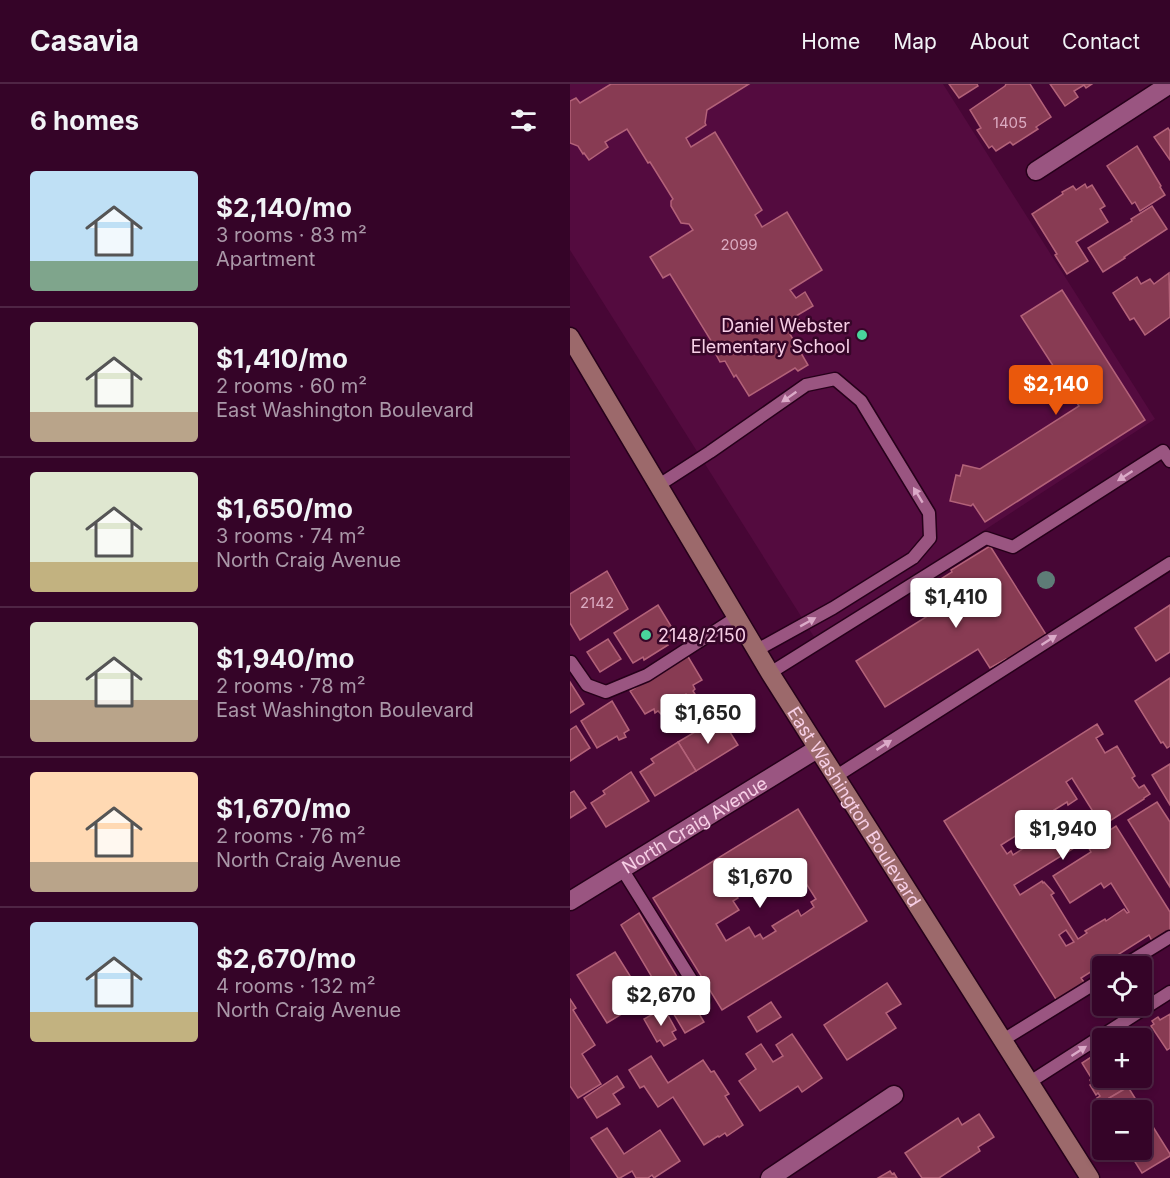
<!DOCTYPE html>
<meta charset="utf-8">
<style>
body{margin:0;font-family:Inter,sans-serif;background:#3d0e30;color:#f1f3f6;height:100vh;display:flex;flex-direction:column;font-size:22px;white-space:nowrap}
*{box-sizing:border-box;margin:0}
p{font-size:20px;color:#aa98a8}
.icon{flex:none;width:33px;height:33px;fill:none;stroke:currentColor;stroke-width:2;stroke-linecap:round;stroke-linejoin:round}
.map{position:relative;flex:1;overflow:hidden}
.panel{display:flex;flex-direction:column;background:#350428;width:570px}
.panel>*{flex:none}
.buttons{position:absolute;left:522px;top:872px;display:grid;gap:12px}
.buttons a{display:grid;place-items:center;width:60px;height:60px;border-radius:6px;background:#350428;box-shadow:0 3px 9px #0003,0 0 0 2px #4f2545;font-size:30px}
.price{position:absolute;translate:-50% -51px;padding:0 14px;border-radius:6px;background:#fff;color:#222;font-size:20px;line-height:39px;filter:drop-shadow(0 2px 3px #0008)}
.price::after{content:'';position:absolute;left:50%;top:36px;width:18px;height:14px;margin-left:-9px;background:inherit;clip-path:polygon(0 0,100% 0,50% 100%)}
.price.active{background:#ea580c;color:#fff}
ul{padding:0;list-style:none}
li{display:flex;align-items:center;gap:18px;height:150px;padding:0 30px}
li+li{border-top:2px solid #4f2545}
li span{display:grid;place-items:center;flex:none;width:168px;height:120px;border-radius:6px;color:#555}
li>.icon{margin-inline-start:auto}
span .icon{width:72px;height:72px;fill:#fffc;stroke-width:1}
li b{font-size:26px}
h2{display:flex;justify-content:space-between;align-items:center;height:72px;padding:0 30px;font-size:26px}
header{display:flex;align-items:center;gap:36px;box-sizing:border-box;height:84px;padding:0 30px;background:#350428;border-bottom:2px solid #4f2545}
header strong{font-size:28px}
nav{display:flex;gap:33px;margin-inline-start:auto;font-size:21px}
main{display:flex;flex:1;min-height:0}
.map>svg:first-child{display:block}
</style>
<header>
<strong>Casavia</strong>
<nav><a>Home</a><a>Map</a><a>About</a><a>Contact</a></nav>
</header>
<main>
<section class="panel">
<h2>6 homes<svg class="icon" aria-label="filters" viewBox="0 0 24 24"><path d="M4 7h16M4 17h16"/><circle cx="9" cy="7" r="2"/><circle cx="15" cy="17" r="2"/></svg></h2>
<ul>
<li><span style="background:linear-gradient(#bfe0f5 75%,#7fa58c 0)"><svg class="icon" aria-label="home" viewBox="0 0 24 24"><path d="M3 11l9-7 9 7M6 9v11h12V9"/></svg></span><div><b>$2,140/mo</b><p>3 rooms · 83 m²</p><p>Apartment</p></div></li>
<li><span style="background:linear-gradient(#dfe7d0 75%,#b9a48a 0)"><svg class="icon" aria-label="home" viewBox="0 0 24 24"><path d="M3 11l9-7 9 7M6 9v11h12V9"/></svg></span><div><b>$1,410/mo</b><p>2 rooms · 60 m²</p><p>East Washington Boulevard</p></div></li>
<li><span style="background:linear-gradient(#dfe7d0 75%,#c2b280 0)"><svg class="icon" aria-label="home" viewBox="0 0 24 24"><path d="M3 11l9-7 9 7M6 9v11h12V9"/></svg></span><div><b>$1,650/mo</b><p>3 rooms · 74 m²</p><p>North Craig Avenue</p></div></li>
<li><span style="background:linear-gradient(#dfe7d0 65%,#b9a48a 0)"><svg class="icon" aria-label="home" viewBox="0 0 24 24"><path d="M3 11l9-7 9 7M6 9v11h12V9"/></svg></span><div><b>$1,940/mo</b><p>2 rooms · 78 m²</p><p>East Washington Boulevard</p></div></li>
<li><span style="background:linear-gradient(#ffd9b3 75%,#b9a48a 0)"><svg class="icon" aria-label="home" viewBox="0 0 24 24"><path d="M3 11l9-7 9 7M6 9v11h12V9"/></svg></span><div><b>$1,670/mo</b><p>2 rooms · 76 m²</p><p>North Craig Avenue</p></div></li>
<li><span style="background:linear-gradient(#bfe0f5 75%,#c2b280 0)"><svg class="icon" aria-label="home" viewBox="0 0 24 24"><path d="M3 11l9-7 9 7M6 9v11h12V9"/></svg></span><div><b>$2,670/mo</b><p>4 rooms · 132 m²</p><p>North Craig Avenue</p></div></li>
</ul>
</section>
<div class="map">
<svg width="600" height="1094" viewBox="0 0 600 1094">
<rect width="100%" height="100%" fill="#470635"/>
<path fill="#540b3f" d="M 0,0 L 373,0 L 585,335 L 246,556 L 0,166 Z"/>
<g fill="#883b53" stroke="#b36279" stroke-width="1.5" fill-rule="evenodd">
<path d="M 41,0 L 179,0 L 137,26 L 135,39 L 136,41 L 116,54 L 121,63 L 145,48 L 192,126 L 185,131 L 192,143 L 217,128 L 252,186 L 220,206 L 226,214 L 235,208 L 243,222 L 226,232 L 230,237 L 217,245 L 238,281 L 228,287 L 225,284 L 179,312 L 166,291 L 164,293 L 155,277 L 150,278 L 144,267 L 145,263 L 100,190 L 93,194 L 80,173 L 123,146 L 119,140 L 111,139 L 101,122 L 101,117 L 103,115 L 80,78 L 78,79 L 57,45 L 35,58 L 38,63 L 19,76 L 14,69 L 13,70 L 8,62 L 0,59 L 0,17 L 6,14 L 10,19 Z"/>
<path d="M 379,0 L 407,0 L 408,2 L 389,14 Z"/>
<path d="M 436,0 L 460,0 L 481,33 L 466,43 L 468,45 L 443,61 L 440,58 L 426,67 L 422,62 L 419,64 L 407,46 L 411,44 L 400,26 L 435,2 Z"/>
<path d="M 480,0 L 522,0 L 516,4 L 514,1 L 504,7 L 508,13 L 495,22 Z"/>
<path d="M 598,44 L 600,47 L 600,76 L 584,53 Z"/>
<path d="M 567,62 L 591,102 L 590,103 L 595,111 L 570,127 L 565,118 L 562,120 L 537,82 Z"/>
<path d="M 515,100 L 517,104 L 522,101 L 535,122 L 530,125 L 538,138 L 506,158 L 518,177 L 497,190 L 485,171 L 487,170 L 462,130 L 493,110 L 492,108 L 503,102 L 506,106 Z"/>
<path d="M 582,122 L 597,145 L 554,173 L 555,174 L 533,188 L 518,164 L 562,137 L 561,135 Z"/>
<path d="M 599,189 L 600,233 L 575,251 L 564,234 L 560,236 L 543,209 L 567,193 L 571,200 L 580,195 L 584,200 Z"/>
<path d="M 492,206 L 575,336 L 415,438 L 403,420 L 401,422 L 380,417 L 386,391 L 390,392 L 393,381 L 410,385 L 509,322 L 451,232 Z"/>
<path d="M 420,462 L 477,552 L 437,576 L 436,575 L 420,584 L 408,565 L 315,623 L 286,577 L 356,533 L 347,520 L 371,505 L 366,498 L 382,488 L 381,486 Z"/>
<path d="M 37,487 L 58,525 L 10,556 L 0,539 L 0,510 Z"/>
<path d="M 88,521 L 107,552 L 96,559 L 98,561 L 74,576 L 73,573 L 63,579 L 44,549 Z"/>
<path d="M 600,521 L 600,568 L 586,577 L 565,544 Z"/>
<path d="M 38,555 L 51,575 L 30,588 L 17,568 Z"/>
<path d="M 117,571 L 132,596 L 123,601 L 125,605 L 123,607 L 125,610 L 118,614 L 116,610 L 95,623 L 97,626 L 91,630 L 88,627 L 85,629 L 84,625 L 75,630 L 60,607 Z"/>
<path d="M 600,594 L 600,662 L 597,664 L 593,658 L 591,659 L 565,617 Z"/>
<path d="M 0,598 L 14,620 L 0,629 Z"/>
<path d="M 42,617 L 59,646 L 54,649 L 56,653 L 49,656 L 47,652 L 27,664 L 11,637 Z"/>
<path d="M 153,637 L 168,661 L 126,687 L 108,658 L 135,642 L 138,646 Z"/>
<path d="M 527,640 L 533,650 L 526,654 L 535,669 L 547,662 L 565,692 L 562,694 L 569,704 L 574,701 L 580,710 L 574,714 L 574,715 L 532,742 L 502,694 L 496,698 L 507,715 L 498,721 L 497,718 L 473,733 L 475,735 L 459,745 L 458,744 L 431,761 L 437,770 L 441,767 L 443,771 L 457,762 L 455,758 L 463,753 L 465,757 L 490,741 L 504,764 L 444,801 L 450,811 L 472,797 L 473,799 L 474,798 L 484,809 L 481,811 L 508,855 L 517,849 L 515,847 L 535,835 L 536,837 L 554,825 L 557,829 L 559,828 L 541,799 L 534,804 L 531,799 L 500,819 L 483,792 L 521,768 L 517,761 L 546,742 L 600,828 L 600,848 L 583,859 L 579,851 L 511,894 L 517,902 L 489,920 L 374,737 ZM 496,846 L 504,858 L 496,862 L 489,851 Z"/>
<path d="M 6,642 L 20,664 L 0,677 L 0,646 Z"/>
<path d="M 108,658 L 126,687 L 85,712 L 70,688 L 84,679 L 81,675 Z"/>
<path d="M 600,680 L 600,721 L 582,691 Z"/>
<path d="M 61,688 L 79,717 L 36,743 L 21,719 L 35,710 L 33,707 Z"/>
<path d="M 4,707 L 16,724 L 0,734 L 0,709 Z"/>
<path d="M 587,718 L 600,738 L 600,803 L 558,736 Z"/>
<path d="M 228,725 L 297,837 L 152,926 L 83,814 ZM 215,777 L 218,782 L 223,779 L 246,815 L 241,818 L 244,823 L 231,832 L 228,826 L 202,842 L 206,847 L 193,855 L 190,850 L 185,853 L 179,843 L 156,857 L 146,840 L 169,826 L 163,817 L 168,814 L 165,809 L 177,801 L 180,806 L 206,790 L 203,784 Z"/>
<path d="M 69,829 L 134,938 L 115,949 L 51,841 Z"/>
<path d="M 45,868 L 67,903 L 48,915 L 55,928 L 37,939 L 7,891 Z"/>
<path d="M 317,899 L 331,920 L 316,929 L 326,944 L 277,976 L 254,941 Z"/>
<path d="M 0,915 L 6,924 L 3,926 L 25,961 L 12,970 L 31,1000 L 8,1014 L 0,1002 Z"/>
<path d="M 201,918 L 211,933 L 187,948 L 178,933 Z"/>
<path d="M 94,924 L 106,946 L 102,948 L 106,955 L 94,962 L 90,956 L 87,958 L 74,935 Z"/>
<path d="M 600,930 L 600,964 L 597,966 L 581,942 L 584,940 L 582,937 L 588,933 L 590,936 Z"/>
<path d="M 222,950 L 252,994 L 232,1008 L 228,1002 L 190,1027 L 169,997 L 186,985 L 176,970 L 191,960 L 203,978 L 213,972 L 206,961 Z"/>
<path d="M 532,966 L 532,993 L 572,993 L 572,971 L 581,989 L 531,1019 L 527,1014 L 530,1012 L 528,1009 L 526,1011 L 520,1001 L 522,1000 L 520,996 L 522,995 L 512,979 Z"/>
<path d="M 81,972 L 98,999 L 133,976 L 141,988 L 144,987 L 159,1010 L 155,1012 L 173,1041 L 157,1052 L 155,1049 L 149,1053 L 148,1052 L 134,1061 L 103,1013 L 88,1023 L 74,1002 L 70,1004 L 59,986 Z"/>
<path d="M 47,992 L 54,1003 L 43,1010 L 50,1020 L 27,1034 L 14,1014 Z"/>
<path d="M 558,1003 L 600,1070 L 600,1072 L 572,1089 L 557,1065 L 572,1065 L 572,1026 L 532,1026 L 529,1020 Z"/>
<path d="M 409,1030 L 424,1053 L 408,1063 L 410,1067 L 369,1094 L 352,1094 L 335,1069 L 388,1034 L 392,1041 Z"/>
<path d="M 37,1044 L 54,1070 L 90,1046 L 110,1077 L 84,1094 L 82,1091 L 78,1094 L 66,1094 L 62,1087 L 50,1094 L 48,1094 L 21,1054 Z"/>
<path d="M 320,1087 L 322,1090 L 324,1089 L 327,1094 L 308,1094 Z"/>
</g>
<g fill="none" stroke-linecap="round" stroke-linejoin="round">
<defs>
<g id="lane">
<path d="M 89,401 L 140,368 L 236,301 L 265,295 L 291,317 L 359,429 L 360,454 L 343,474 L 263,524 L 187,566"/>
<path d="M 1,578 L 17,601 L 36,608 L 77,591 L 167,533"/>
<path d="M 200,589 L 416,454 L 443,463 L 593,367 L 600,377"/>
<path d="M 265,693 L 600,479"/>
<path d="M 52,785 L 134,916"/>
<path d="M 553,882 L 600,853"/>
<path d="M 433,956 L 532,895"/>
<path d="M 460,998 L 600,908"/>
</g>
<g id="street">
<path d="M 466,87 L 600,0"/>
<path id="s1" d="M 0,817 L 247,665"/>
<path d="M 200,1094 L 324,1011"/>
</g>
<g id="secondary">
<path id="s2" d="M 0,253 L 200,589 L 520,1094"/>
</g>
</defs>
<use href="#lane" stroke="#26001a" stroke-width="15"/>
<use href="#street" stroke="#26001a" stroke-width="21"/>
<use href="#secondary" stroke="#26001a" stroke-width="21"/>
<use href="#lane" stroke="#9a5581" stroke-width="12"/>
<use href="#street" stroke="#9a5581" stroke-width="18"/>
<use href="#secondary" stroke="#9c696b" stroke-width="18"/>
</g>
<circle fill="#5e7c77" cx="476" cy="496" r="9"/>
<defs><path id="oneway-solid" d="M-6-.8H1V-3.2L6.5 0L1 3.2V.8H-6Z" transform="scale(1.5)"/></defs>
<g fill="#dbaac8">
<use href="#oneway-solid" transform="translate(219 313) rotate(145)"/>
<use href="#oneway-solid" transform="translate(555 392) rotate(147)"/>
<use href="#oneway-solid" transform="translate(348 411) rotate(-121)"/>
<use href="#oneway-solid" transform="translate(238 538) rotate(-29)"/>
<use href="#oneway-solid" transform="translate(479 556) rotate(-33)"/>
<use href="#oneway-solid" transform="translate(314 661) rotate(-33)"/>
<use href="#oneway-solid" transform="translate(509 967) rotate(-33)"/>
</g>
<g fill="#49d49c" stroke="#360628" stroke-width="2">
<circle cx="292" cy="251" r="6"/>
<circle cx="76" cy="551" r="6"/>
</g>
<g text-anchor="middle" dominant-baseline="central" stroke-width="5" stroke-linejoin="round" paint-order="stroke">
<g font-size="15" fill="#dbaac1">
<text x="440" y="38">1405</text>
<text x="169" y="160">2099</text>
<text x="27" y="518">2142</text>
</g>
<g font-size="18" fill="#f7cfe6" stroke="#360628" text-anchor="end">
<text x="280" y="241">Daniel Webster<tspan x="280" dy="21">Elementary School</tspan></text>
<text x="88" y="551" text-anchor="start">2148/2150</text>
</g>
<g font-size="18" fill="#f7cfe6" stroke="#360628">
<text stroke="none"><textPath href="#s2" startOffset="549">East Washington Boulevard</textPath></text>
<text stroke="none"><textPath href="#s1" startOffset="146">North Craig Avenue</textPath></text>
</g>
</g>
</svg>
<div class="buttons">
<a><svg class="icon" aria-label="locate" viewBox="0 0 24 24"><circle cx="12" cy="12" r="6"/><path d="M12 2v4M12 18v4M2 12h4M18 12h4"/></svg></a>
<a>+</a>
<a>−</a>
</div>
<b class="price active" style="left:486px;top:332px">$2,140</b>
<b class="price" style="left:386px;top:545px">$1,410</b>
<b class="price" style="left:138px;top:661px">$1,650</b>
<b class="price" style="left:493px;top:777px">$1,940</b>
<b class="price" style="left:190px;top:825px">$1,670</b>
<b class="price" style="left:91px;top:943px">$2,670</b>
</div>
</main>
